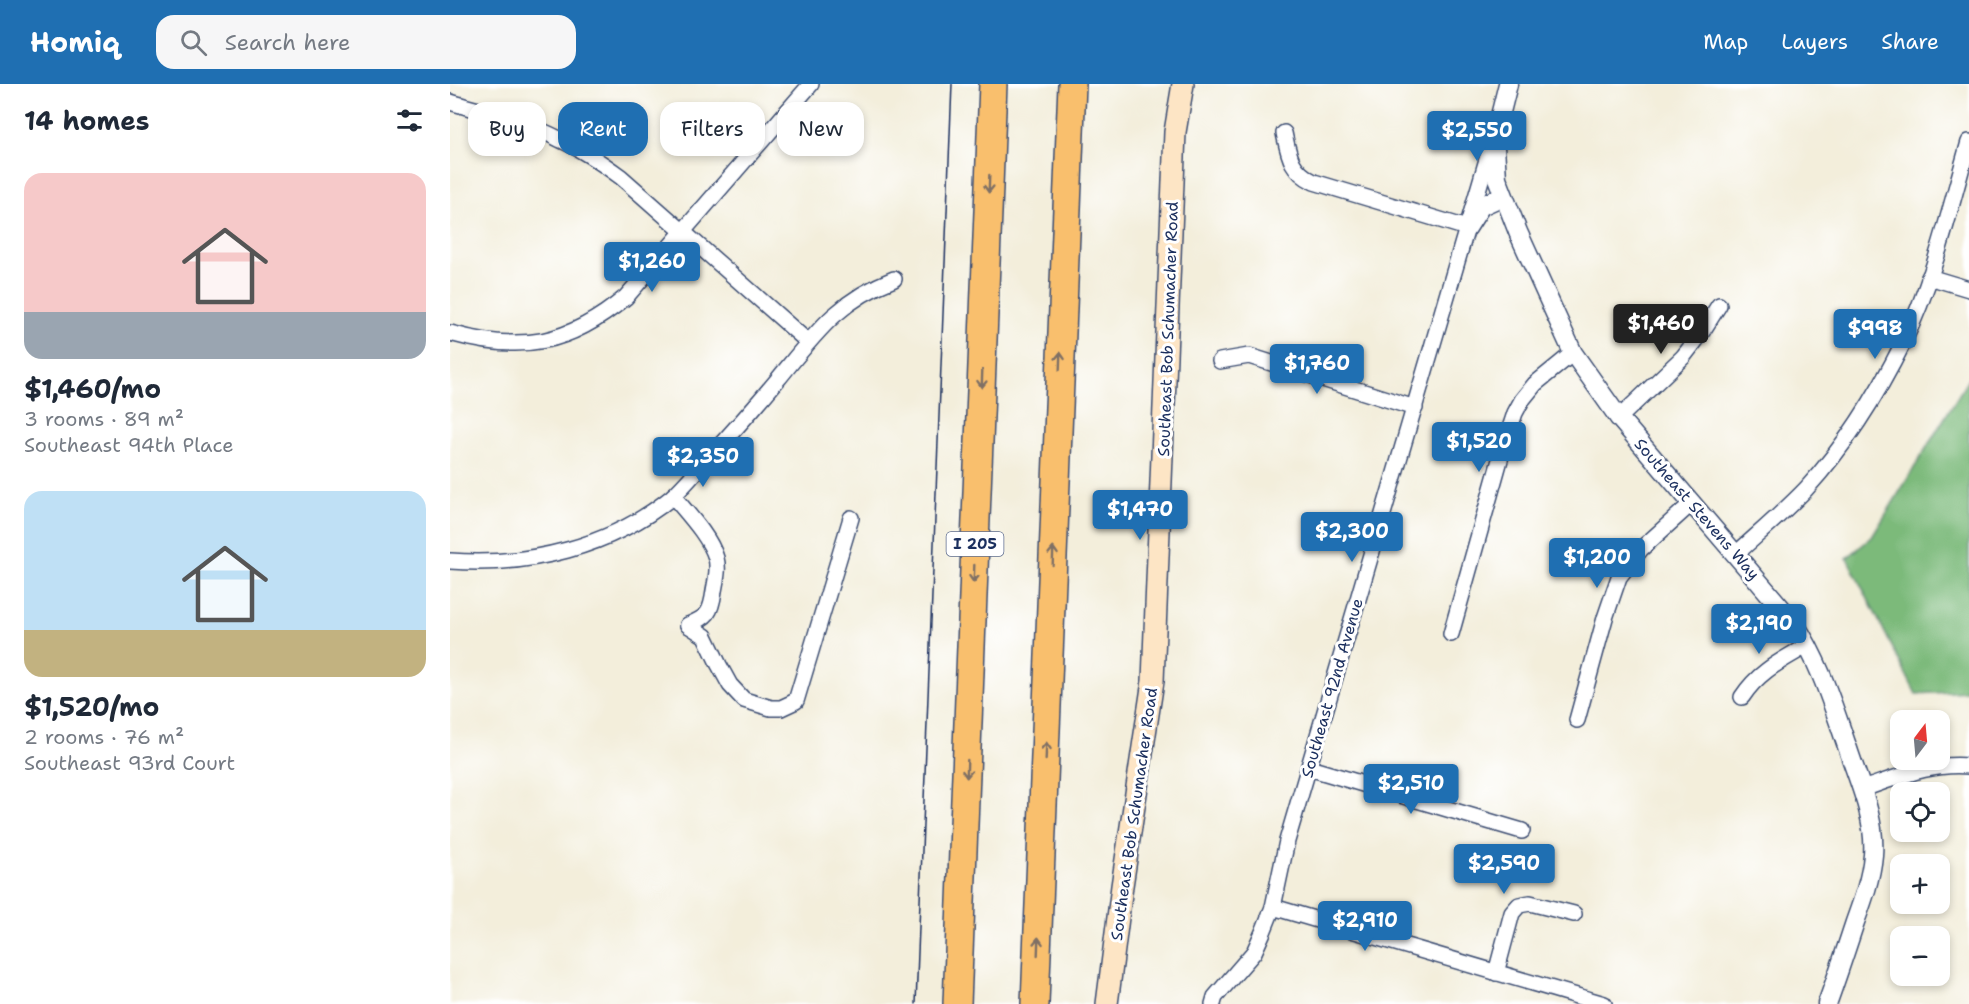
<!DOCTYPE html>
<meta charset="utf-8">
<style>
body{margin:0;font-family:"Shantell Sans",sans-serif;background:#f6f6f7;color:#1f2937;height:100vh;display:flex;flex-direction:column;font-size:22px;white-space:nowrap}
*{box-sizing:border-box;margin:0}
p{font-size:20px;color:#747a83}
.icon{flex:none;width:33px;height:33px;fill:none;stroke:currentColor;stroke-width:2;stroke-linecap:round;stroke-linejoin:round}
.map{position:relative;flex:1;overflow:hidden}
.side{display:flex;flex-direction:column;background:#fff;width:450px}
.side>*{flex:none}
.top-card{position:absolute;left:18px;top:18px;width:570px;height:54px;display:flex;gap:12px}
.needle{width:39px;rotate:16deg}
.buttons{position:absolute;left:1440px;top:626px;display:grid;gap:12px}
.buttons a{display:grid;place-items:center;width:60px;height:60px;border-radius:12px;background:#fff;box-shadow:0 3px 9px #0003;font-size:30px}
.price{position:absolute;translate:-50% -51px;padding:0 14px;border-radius:6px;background:#1f6fb2;color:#fff;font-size:20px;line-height:39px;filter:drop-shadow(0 2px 3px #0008)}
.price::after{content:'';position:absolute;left:50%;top:36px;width:18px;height:14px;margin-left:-9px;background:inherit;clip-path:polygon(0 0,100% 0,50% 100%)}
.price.selected{background:#222;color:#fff}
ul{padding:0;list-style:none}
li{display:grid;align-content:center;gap:12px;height:318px;padding:0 24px}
li span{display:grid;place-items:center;height:186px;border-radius:18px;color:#555}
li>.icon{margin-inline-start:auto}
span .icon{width:108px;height:108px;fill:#fffc;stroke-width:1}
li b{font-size:26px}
h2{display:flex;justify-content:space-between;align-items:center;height:72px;padding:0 24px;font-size:26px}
.pill{padding:0 21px;border-radius:18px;background:#fff;box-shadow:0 3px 9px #0003;font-size:21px;line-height:54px}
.pill.selected{background:#1f6fb2;color:#fff}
header{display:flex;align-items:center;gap:36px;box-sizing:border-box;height:84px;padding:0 30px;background:#1f6fb2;color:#fff}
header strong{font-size:28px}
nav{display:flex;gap:33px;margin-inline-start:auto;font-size:21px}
.search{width:420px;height:54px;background:#f6f6f7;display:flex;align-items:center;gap:15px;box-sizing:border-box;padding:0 21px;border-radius:18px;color:#747a83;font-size:22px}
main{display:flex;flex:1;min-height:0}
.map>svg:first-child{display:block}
</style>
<header>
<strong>Homiq</strong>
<div class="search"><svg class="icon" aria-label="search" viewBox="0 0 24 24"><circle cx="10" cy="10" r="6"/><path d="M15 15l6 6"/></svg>Search here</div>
<nav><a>Map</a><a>Layers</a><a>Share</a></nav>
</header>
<main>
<section class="side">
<h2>14 homes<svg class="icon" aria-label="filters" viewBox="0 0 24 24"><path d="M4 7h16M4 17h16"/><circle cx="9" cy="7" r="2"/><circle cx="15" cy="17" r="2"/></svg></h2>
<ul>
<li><span style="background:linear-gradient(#f6c9c9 75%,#9aa5b1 0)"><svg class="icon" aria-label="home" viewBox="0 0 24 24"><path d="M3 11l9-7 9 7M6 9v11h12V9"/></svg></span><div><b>$1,460/mo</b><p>3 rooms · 89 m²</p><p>Southeast 94th Place</p></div></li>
<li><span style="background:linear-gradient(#bfe0f5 75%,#c2b280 0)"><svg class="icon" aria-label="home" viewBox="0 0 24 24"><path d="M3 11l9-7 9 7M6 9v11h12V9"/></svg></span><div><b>$1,520/mo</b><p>2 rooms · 76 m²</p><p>Southeast 93rd Court</p></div></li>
</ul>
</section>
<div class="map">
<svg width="1519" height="920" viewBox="0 0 1519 920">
<rect width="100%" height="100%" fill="#fff"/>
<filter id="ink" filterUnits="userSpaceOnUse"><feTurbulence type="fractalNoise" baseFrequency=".0167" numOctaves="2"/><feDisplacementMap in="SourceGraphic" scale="12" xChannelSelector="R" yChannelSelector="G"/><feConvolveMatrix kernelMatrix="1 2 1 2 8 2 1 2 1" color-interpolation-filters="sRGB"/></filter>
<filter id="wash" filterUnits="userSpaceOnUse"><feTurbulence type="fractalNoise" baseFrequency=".008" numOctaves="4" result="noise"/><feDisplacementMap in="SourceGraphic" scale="24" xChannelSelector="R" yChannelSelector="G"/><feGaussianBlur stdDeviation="1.35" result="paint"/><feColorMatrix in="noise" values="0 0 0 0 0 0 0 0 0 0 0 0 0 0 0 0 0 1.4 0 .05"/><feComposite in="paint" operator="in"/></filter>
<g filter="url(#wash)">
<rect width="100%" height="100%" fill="#f3eedb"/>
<path fill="#7cba7a" stroke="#4c746c" stroke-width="1.5" d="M 1519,294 L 1519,607 L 1466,610 L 1397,474 L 1422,453 Z"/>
</g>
<g filter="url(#ink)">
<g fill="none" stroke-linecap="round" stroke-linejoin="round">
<defs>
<g id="minor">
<path d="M 0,18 C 37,29 77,38 111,56 C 133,66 152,79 171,93 L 358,258"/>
<path d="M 834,49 C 839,72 841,87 864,98 L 1017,144"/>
<path d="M 1479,193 L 1519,205"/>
<path d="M 0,249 C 71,269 119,261 176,213 L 361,0"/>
<path d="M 770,277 L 799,272 L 965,324"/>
<path d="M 1169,334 L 1233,273 L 1250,251 L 1269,221"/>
<path d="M 223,412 C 237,429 260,453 266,474 C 269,485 266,496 264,507 C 261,529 258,533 238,541"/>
<path d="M 1286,470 C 1309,449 1334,428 1356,405 C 1396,361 1428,310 1454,257 C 1484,196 1500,124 1519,58"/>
<path d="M 0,477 C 78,483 161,463 222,413 C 233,403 243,391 253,380 C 279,352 304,324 329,294 C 365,250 389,216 444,195"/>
<path d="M 238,541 L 255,552 L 269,581 L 280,601 L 294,616 L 321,624 L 331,624 L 346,617 L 401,434"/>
<path d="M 1001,550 L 1053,365 L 1065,329 L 1072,316 L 1085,300 L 1123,269"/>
<path d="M 1292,613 C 1309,587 1331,577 1358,561"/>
<path d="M 1127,636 L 1155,534 L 1169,493 L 1191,465 L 1242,419"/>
<path d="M 859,684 L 1072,747"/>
<path d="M 1412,705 C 1446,694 1482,678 1519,682"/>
<path d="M 823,823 L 1154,920"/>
<path d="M 1046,889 L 1062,829 L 1069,821 L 1080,819 L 1124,830"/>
<path d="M 763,920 L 765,913 L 804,868 L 813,848 L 823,823 L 837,757 L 1043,55"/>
</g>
<g id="tertiary">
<path d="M 1058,0 L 1048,40 L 1045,63 L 1047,94 L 1068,148 L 1123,269 L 1169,334 L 1344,539 C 1370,578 1383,622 1398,665 C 1409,699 1426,735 1423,771 C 1421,794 1413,816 1405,838 C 1396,865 1387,893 1377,920"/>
<path d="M 1017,144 L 1031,122 L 1053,112"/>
</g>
<path id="secondary" d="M 657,920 L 672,802 L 703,597 L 725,48 L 733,0"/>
<g id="motorway">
<path d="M 507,920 L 543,0"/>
<path d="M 585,920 L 622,0"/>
</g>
</defs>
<use href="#minor" stroke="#3b4c71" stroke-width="18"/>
<use href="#tertiary" stroke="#3b4c71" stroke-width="21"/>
<use href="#secondary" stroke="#3b4c71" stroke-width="24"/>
<use href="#motorway" stroke="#3b4c71" stroke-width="30"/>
<use href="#minor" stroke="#fff" stroke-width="15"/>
<use href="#tertiary" stroke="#fff" stroke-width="18"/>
<use href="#secondary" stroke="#fde5c5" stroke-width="21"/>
<use href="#motorway" stroke="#f9bf6d" stroke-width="27"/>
<path stroke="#1b2f5e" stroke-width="1.5" d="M 466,920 L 502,0"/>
</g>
<defs><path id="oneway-shaft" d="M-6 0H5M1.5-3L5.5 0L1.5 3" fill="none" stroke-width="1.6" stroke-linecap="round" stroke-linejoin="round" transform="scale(1.5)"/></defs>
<g stroke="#7f7065">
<use href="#oneway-shaft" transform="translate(539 100) rotate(92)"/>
<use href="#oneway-shaft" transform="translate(610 277) rotate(-88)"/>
<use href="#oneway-shaft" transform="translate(532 295) rotate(92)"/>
<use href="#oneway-shaft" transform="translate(603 472) rotate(-88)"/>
<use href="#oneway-shaft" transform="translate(524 490) rotate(92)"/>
<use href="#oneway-shaft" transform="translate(596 667) rotate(-88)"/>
<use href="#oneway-shaft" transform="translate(517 685) rotate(92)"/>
<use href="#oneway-shaft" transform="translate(588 862) rotate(-88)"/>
</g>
</g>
<g text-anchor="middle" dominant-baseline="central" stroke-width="6" stroke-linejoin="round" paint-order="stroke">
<rect fill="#fff" stroke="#5f6d8e" stroke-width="1.5" x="496.5" y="448" width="57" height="24" rx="4.5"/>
<g font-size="15" font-weight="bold" fill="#1b2f5e">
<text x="525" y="460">I 205</text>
</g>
<g font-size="16" fill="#1b2f5e" stroke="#fff">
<text transform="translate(718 245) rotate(-88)">Southeast Bob Schumacher Road</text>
<text transform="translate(1247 425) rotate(49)">Southeast Stevens Way</text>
<text transform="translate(882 604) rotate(-74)">Southeast 92nd Avenue</text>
<text transform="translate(684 730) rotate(-82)">Southeast Bob Schumacher Road</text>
</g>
</g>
</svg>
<div class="buttons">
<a><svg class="needle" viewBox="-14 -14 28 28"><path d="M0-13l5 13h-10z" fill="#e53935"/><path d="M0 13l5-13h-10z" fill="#747a83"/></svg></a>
<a><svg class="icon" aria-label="locate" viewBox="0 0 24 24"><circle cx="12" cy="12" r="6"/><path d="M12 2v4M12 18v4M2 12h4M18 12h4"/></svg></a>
<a>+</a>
<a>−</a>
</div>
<b class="price" style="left:1027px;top:78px">$2,550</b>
<b class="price" style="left:202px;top:209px">$1,260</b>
<b class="price selected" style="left:1211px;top:271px">$1,460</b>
<b class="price" style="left:1425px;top:276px">$998</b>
<b class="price" style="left:867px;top:311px">$1,760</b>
<b class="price" style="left:1029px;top:389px">$1,520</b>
<b class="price" style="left:253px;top:404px">$2,350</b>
<b class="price" style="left:690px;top:457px">$1,470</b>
<b class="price" style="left:902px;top:479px">$2,300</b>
<b class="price" style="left:1147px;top:505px">$1,200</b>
<b class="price" style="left:1309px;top:571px">$2,190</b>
<b class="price" style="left:961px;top:731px">$2,510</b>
<b class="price" style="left:1054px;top:811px">$2,590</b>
<b class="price" style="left:915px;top:868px">$2,910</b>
<div class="top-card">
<a class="pill">Buy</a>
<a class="pill selected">Rent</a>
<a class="pill">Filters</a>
<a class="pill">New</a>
</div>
</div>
</main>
